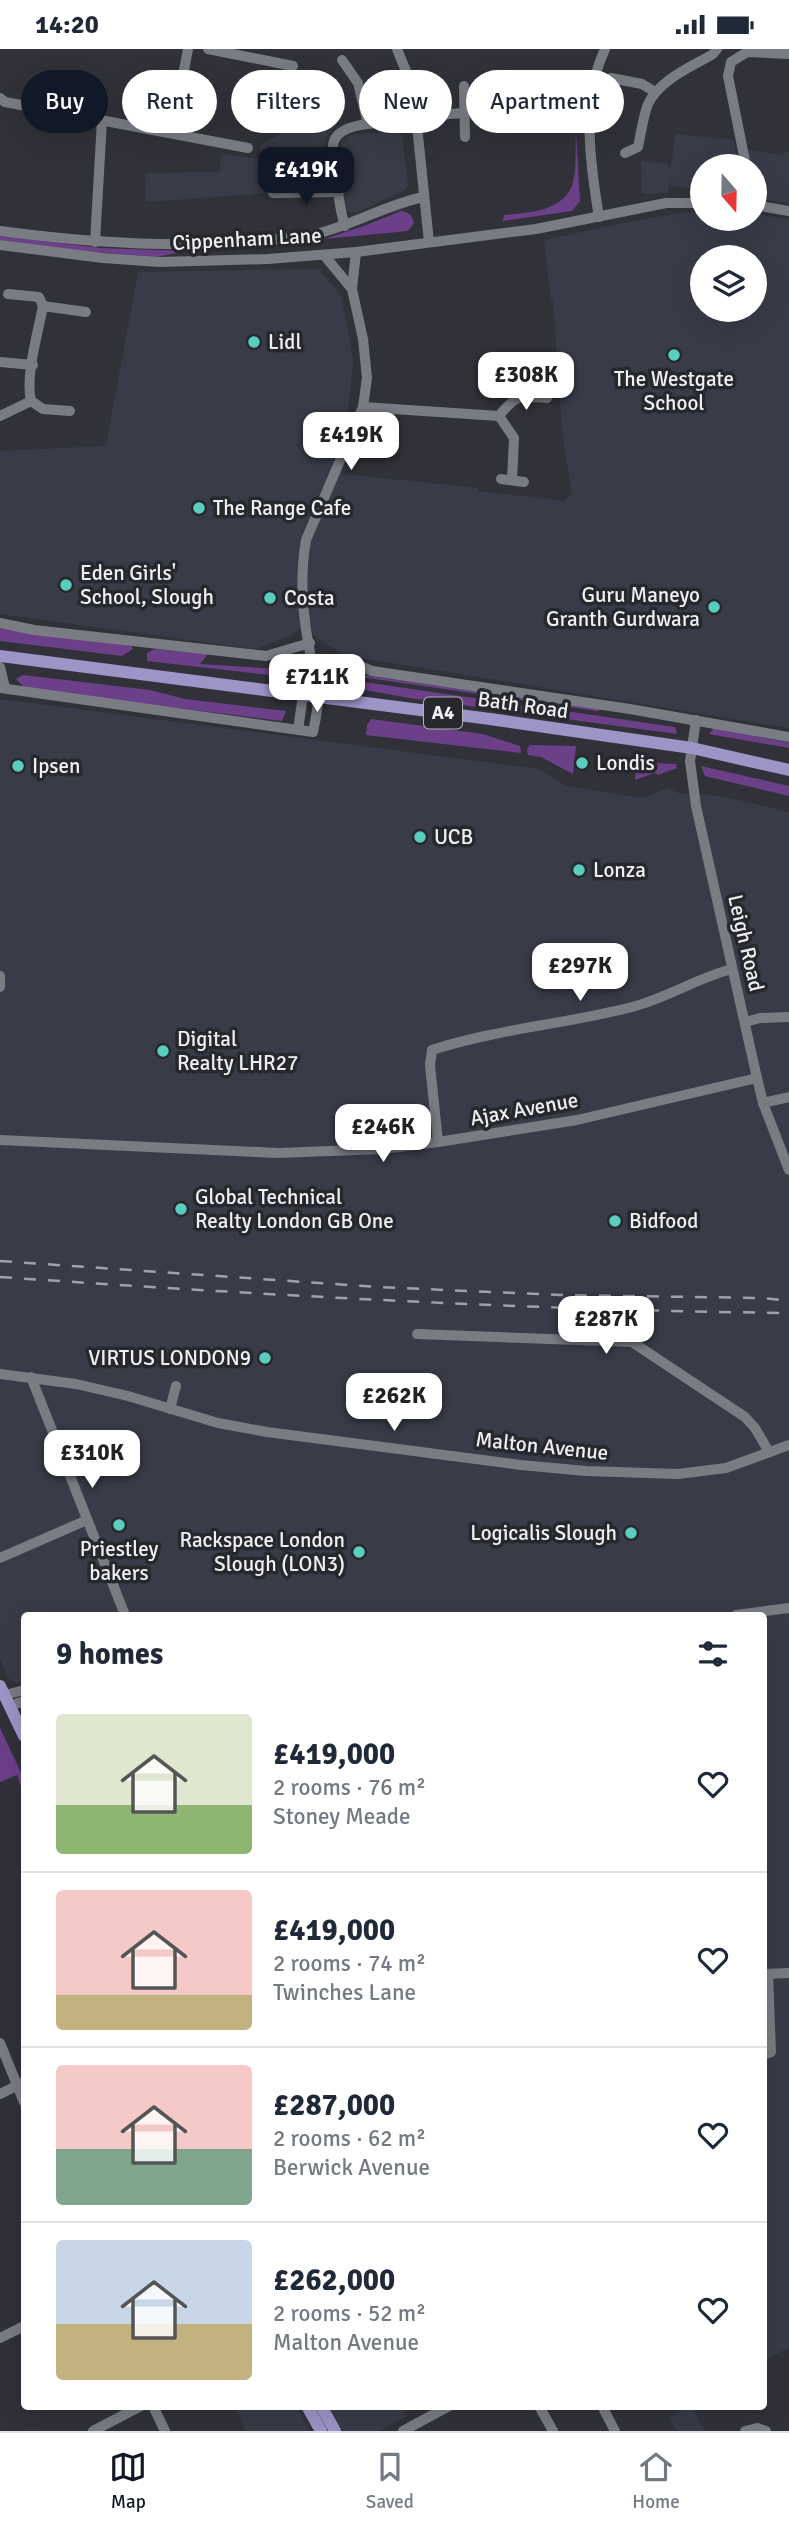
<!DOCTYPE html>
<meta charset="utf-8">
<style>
body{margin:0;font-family:Signika,sans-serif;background:#f6f6f7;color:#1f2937;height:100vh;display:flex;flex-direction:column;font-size:26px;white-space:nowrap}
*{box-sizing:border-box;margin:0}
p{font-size:23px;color:#747a83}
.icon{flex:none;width:38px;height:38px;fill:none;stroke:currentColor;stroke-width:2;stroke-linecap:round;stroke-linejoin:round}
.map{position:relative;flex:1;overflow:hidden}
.drawer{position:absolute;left:21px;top:1563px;width:746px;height:798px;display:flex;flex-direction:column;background:#fff;border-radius:7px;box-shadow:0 7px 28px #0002}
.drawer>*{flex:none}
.top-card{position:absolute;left:21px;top:21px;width:747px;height:63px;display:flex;gap:14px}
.needle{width:46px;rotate:160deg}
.tools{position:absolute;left:690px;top:105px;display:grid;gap:14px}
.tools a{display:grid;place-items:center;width:77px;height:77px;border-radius:50%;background:#fff;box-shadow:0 7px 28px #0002;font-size:35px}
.price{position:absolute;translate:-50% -60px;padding:0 16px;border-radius:14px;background:#fff;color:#222;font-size:23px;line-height:46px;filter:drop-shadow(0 2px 4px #0008)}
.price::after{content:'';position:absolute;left:50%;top:42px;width:21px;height:16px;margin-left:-10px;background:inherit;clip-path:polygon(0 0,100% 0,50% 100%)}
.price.on{background:#111827;color:#fff}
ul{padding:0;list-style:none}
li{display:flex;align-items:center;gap:21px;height:175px;padding:0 35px}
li+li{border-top:2px solid #e0e1e3}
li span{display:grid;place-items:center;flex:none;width:196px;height:140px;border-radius:7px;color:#555}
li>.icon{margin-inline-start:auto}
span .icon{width:84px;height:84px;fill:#fffc;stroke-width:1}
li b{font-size:30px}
h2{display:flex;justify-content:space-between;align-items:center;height:84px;padding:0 35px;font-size:30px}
.pill{padding:0 24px;border-radius:32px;background:#fff;box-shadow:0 7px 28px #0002;font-size:24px;line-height:63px}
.pill.on{background:#111827;color:#fff}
.status{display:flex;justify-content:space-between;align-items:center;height:49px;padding:0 35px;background:#fff;direction:ltr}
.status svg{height:19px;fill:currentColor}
.menu{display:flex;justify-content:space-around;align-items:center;height:98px;border-top:2px solid #e0e1e3;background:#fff;font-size:19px;color:#747a83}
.menu a{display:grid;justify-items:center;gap:4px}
.menu .on{color:#111827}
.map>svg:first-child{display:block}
</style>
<div class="status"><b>14:20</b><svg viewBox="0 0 49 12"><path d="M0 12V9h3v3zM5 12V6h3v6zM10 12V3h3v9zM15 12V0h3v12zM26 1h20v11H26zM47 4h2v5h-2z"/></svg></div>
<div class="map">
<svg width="789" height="2382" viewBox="0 0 789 2382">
<rect width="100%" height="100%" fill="#313239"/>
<g fill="#393c48" fill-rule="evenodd">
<path d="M 338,73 L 327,87 L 323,98 L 324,137 L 298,138 L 289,129 L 290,125 L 274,126 L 274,135 L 268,144 L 146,153 L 145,124 L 220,123 L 221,105 L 262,110 L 260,97 L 296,75 Z"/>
<path d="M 396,82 L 402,86 L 408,136 L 405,141 L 355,164 L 348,163 L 345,156 L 340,96 L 351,86 Z"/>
<path d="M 675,85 L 734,91 L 737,117 L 702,117 L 702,140 L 671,137 L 670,131 L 668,144 L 642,145 L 641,112 L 668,115 L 668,118 L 671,119 Z"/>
<path d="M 746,100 L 780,106 L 789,102 L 789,155 L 754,148 L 754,117 L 747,117 Z"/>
<path d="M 702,163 L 702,170 L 754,170 L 754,165 L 789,170 L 789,679 L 344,606 L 314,587 L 310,576 L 293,583 L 291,587 L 255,600 L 0,565 L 0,402 L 106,397 L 138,223 L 319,220 L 341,247 L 351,297 L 353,316 L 347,368 L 331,405 L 342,425 L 478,439 L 478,442 L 564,452 L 572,445 L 563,391 L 553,252 L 551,251 L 544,191 L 628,173 L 681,164 ZM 702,208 L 754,208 L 754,261 L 702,261 Z"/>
<path d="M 0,650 L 539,720 L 566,737 L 643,749 L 668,739 L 678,744 L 720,747 L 789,763 L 789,2298 L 763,2313 L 763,1566 L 24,1566 L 24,1636 L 22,1632 L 18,1634 L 9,1630 L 0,1610 Z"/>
<path d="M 235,2357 L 296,2357 L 310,2382 L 246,2382 Z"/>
<path d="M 328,2357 L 401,2357 L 406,2367 L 380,2382 L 343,2382 Z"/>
<path d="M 688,2357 L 691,2357 L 705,2382 L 677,2382 L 669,2369 Z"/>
</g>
<g fill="#6c3f89">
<path d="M 576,83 L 580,152 L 572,162 L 503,172 L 504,166 C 528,164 566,162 573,133 C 577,118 575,99 576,83 Z"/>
<path d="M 401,162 C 409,163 412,166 414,174 L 408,182 L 324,190 L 364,177 Z"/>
<path d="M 0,187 L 100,199 L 187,202 L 156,208 L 83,202 L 0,191 Z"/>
<path d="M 0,579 L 131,597 L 133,600 L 122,607 L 0,592 Z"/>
<path d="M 155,600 L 208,605 L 200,615 L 279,620 L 278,627 L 147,612 L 147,604 Z"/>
<path d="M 334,618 L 351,620 L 361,626 L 603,660 L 597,662 L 361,628 L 337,630 L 328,620 Z"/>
<path d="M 23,626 L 150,641 L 185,650 L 286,662 L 282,672 L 26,640 L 16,630 Z"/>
<path d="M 357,632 L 675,678 L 677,685 L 409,649 L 343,637 L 339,634 Z"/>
<path d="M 371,670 L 483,685 L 520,697 L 521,704 L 366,686 L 367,676 Z"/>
<path d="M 714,679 L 789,694 L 789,699 L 709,685 Z"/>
<path d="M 530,696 L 576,697 L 573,725 L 541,708 L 528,706 L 527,700 Z"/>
<path d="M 635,705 L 656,708 L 652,714 L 676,715 L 677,719 L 658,726 L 655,724 L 635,731 L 636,716 L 628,714 Z"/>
<path d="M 701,717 L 789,737 L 789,747 L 705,727 Z"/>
<path d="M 0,1679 L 24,1730 L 24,1746 L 17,1726 L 0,1733 Z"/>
</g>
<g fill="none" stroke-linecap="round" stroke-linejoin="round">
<g stroke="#7a7c84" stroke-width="10">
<path d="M 208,0 L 293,17"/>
<path d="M 397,0 L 410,32 L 416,67 L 429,193"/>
<path d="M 342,11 L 358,34 L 368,75"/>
<path d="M 611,29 L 642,35 L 655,43"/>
<path d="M 464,37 L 465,88"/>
<path d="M 0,49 L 5,53 L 248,99"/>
<path d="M 416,67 L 465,64"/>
<path d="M 542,77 L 589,75"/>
<path d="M 172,84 L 188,0"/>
<path d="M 625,104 L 638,98 C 641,84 643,68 648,55 C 659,31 691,18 713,5 L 717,0"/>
<path d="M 746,117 L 728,27 L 731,13 L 747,3 L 789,5"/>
<path d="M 273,144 L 337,143"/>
<path d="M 754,156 L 789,162"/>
<path d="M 599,168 C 590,114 581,51 605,0"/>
<path d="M 345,177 C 339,159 338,142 336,123 C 335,115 332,104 333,96 C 336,69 396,74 416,73"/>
<path d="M 0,182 C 82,193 164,199 247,193 C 270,191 293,190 316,185 C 353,176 386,156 423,148"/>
<path d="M 95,193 L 102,71"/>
<path d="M 0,196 L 103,209 L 159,213 L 268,210 L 356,203 L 536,180 L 666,154 L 702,154"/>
<path d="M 324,206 L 352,240"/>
<path d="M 8,245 L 39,248 L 43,257"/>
<path d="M 0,313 L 33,316"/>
<path d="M 363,358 L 499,367"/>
<path d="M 70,362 L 43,360 L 31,352 C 25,327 38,284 43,257 L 86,263"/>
<path d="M 0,367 L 31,352"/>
<path d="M 499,367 L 514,389 L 512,431"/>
<path d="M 499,367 C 516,345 521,347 547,349"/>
<path d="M 501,430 L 524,433"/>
<path d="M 0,574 L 34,581 L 266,607 L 310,594"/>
<path d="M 312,610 L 345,611 L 372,622 L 630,660 L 789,688"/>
<path d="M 0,618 L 5,639"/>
<path d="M 0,639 L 313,683 C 317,665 320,648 319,629 C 318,622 313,616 311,609 C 303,569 299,532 306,491 L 363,358 L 367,329 L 363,290 L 352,240 L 356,203"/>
<path d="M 696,671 L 690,712 L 696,757 L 757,1029 L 763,1054 L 789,1121"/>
<path d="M 298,681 L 306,625 L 312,610"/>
<path d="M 0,927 L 0,938"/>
<path d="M 745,973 L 760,969 L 789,968"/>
<path d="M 763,1054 L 789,1048"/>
<path d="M 0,1091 L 278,1104 L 383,1100 L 438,1093 L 577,1071 L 757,1029"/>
<path d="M 438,1093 L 430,1016 L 432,1001 C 497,980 566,975 632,958 C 667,949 697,929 732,920"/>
<path d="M 417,1285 L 632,1293 L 745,1368 L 755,1379 L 769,1403"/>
<path d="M 0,1325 L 76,1335 L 128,1347 L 218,1374 L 267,1383 L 521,1416 L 586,1422 L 678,1425 L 726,1419 L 789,1396"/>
<path d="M 31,1328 L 125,1566"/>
<path d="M 170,1360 L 176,1337"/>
<path d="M 0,1509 L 87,1471"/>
<path d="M 736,1566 L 789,1559"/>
<path d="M 5,1646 L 24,1641"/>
<path d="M 10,1657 L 24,1652"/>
<path d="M 764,1925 L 789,1924"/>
<path d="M 0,1994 L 24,2053"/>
<path d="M 763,2006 L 771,2003 L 768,1925"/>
<path d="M 0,2045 L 24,2033"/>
<path d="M 0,2289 L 24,2277"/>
<path d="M 153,2357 L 165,2382"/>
<path d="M 539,2357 L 553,2382"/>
<path d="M 604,2357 L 604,2361 L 615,2382"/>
<path d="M 93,2382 L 141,2357"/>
<path d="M 403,2382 L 449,2357"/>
<path d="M 745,2382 L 757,2379 L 766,2382"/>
</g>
<g stroke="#9d95c8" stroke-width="12">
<path d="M 0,607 L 490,670 L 692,699 L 789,721"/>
<path d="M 0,1637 L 24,1687"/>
<path d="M 307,2357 L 321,2382"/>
<path d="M 321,2357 L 335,2382"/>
</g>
<g stroke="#a0a1a7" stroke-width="2.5" stroke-dasharray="12 12" stroke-linecap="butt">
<path d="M 0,1212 L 377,1238 L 560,1246 L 763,1249 L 789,1252"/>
<path d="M 0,1228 C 263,1246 525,1261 789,1264"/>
</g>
</g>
<g fill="#5acebd" stroke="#27282e" stroke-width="2.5">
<circle cx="254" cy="293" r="7"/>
<circle cx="674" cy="306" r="7"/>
<circle cx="199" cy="459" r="7"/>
<circle cx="66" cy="536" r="7"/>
<circle cx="270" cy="549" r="7"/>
<circle cx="714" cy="558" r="7"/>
<circle cx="582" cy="714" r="7"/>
<circle cx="18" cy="717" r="7"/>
<circle cx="420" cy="788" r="7"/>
<circle cx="579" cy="821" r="7"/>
<circle cx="163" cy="1002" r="7"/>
<circle cx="181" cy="1160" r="7"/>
<circle cx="615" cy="1172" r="7"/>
<circle cx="265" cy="1309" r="7"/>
<circle cx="119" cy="1476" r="7"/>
<circle cx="631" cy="1484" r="7"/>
<circle cx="359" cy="1503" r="7"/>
</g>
<g text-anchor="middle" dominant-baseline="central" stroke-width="7" stroke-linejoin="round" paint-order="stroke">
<rect fill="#27282e" stroke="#b3b4b9" stroke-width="2" x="424" y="648.5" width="38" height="31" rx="5"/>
<g font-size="19" font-weight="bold" fill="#eff0f4">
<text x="443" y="664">A4</text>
</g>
<g font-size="21" fill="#eff0f4" stroke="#27282e">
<text transform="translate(247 190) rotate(-3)">Cippenham Lane</text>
<text transform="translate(523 656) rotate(8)">Bath Road</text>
<text transform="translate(746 894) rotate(77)">Leigh Road</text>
<text transform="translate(524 1060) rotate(-10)">Ajax Avenue</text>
<text transform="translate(542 1397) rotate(6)">Malton Avenue</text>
</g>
<g font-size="21" fill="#eff0f4" stroke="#27282e" text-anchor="start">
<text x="268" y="293">Lidl</text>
<text x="674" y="330" text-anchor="middle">The Westgate<tspan x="674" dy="24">School</tspan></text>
<text x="213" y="459">The Range Cafe</text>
<text x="80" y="524">Eden Girls'<tspan x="80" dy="24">School, Slough</tspan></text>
<text x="700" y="546" text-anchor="end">Guru Maneyo<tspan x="700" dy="24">Granth Gurdwara</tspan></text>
<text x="284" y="549">Costa</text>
<text x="596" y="714">Londis</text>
<text x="32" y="717">Ipsen</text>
<text x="434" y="788">UCB</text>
<text x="593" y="821">Lonza</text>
<text x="177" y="990">Digital<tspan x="177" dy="24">Realty LHR27</tspan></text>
<text x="195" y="1148">Global Technical<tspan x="195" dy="24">Realty London GB One</tspan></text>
<text x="629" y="1172">Bidfood</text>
<text x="251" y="1309" text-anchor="end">VIRTUS LONDON9</text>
<text x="617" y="1484" text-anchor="end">Logicalis Slough</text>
<text x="345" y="1491" text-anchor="end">Rackspace London<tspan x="345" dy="24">Slough (LON3)</tspan></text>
<text x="119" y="1500" text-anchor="middle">Priestley<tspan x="119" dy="24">bakers</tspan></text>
</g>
</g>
</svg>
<div class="tools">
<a><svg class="needle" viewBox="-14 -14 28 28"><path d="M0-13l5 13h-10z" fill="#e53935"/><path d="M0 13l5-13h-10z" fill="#747a83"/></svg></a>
<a><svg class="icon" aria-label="layers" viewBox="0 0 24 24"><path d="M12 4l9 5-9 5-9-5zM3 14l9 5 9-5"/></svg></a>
</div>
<b class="price on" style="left:306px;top:158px">£419K</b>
<b class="price" style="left:526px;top:363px">£308K</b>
<b class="price" style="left:351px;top:423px">£419K</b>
<b class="price" style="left:317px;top:665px">£711K</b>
<b class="price" style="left:580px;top:954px">£297K</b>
<b class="price" style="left:383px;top:1115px">£246K</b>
<b class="price" style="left:606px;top:1307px">£287K</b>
<b class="price" style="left:394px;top:1384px">£262K</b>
<b class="price" style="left:92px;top:1441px">£310K</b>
<div class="top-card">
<a class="pill on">Buy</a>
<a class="pill">Rent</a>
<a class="pill">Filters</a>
<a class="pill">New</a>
<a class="pill">Apartment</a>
</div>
<section class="drawer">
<h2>9 homes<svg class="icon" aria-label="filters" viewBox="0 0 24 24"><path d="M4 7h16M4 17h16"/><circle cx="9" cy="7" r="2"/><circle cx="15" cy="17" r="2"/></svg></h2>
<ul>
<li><span style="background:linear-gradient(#dfe7d0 65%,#8fb573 0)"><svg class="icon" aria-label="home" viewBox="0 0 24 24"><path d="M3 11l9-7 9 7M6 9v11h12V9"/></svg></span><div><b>£419,000</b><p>2 rooms · 76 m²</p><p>Stoney Meade</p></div><svg class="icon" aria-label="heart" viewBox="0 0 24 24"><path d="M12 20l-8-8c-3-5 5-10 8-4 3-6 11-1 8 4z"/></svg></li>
<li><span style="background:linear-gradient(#f6c9c9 75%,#c2b280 0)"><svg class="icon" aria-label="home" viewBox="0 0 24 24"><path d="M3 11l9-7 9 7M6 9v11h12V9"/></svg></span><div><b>£419,000</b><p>2 rooms · 74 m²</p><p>Twinches Lane</p></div><svg class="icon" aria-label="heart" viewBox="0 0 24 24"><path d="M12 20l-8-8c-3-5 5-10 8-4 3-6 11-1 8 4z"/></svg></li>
<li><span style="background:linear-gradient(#f6c9c9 60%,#7fa58c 0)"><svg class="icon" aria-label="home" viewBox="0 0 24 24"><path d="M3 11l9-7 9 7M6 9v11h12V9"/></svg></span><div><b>£287,000</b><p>2 rooms · 62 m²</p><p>Berwick Avenue</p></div><svg class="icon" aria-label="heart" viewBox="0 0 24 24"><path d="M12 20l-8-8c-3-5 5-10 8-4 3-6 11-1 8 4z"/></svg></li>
<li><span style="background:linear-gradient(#c9d6e8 60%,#c2b280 0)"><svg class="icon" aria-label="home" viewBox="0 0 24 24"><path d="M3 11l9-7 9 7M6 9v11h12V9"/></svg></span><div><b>£262,000</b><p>2 rooms · 52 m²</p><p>Malton Avenue</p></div><svg class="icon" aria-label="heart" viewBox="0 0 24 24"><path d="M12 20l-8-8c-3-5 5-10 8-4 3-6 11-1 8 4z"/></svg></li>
</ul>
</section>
</div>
<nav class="menu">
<a class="on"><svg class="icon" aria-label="map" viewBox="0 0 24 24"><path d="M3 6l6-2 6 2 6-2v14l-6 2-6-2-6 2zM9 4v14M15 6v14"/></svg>Map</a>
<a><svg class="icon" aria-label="saved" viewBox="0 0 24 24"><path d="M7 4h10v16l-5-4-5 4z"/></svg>Saved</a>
<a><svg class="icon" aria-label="home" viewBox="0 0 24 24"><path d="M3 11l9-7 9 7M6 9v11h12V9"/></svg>Home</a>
</nav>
